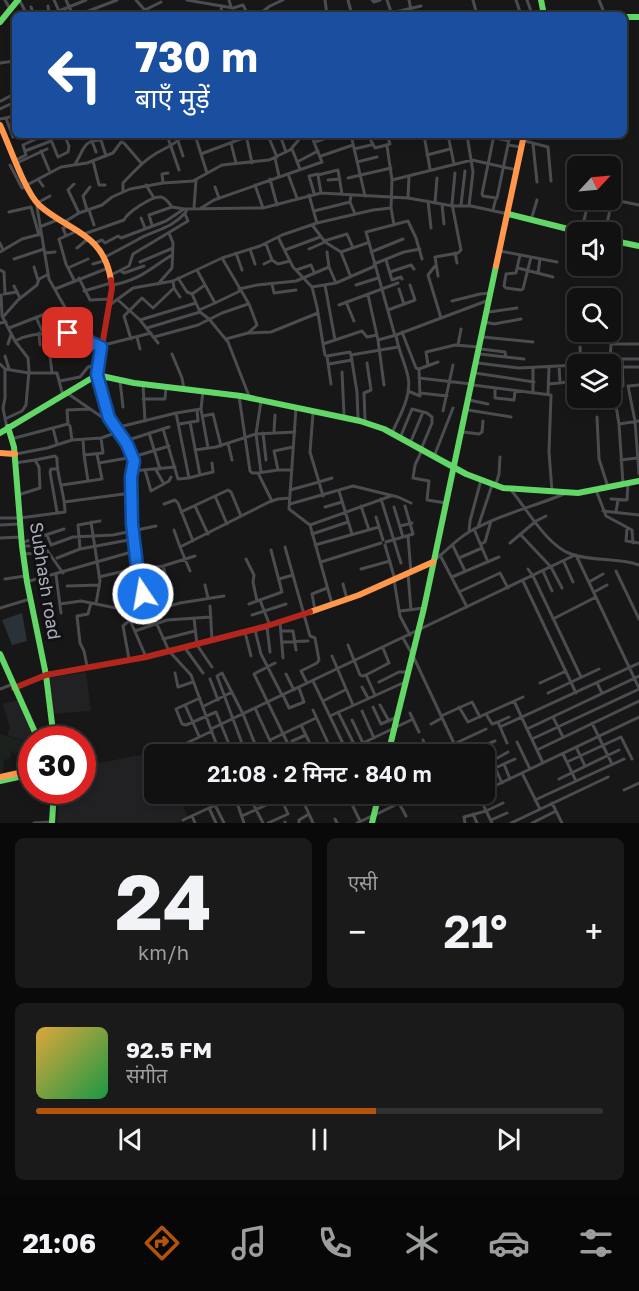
<!DOCTYPE html>
<html lang="hi">
<meta charset="utf-8">
<style>
body{margin:0;font-family:"Golos Text","Noto Sans Devanagari",sans-serif;background:#1a1a1a;color:#f1f3f6;height:100vh;display:flex;flex-direction:column;font-size:22px;white-space:nowrap}
*{box-sizing:border-box;margin:0}
p{font-size:20px;color:#9c9d9f}
.icon{flex:none;width:33px;height:33px;fill:none;stroke:currentColor;stroke-width:2;stroke-linecap:round;stroke-linejoin:round}
.map{position:relative;height:823px;overflow:hidden}
.panel{display:flex;flex-direction:column;gap:15px;padding:15px;background:#090909;flex:1}
.panel>*{flex:none}
.top-card{position:absolute;left:12px;top:12px;width:615px;height:126px;border-radius:9px;box-shadow:0 3px 9px #0003,0 0 0 2px #303131;background:#1a4fa0;color:#fff;overflow:hidden}
.needle{width:39px;rotate:64deg}
.buttons{position:absolute;left:567px;top:156px;display:grid;gap:12px}
.buttons a{display:grid;place-items:center;width:54px;height:54px;border-radius:9px;background:#111;box-shadow:0 3px 9px #0003,0 0 0 2px #303131;font-size:30px}
.speed{position:absolute;left:18px;top:726px;display:flex;gap:12px;font-size:30px;font-weight:700;text-align:center}
.speed>*{display:grid;place-content:center;width:78px;height:78px;border-radius:50%;background:#111;box-shadow:0 3px 9px #0003,0 0 0 2px #303131;line-height:1}
.speed .limit{border:9px solid #d22;background:#fff;color:#111}
.pin{position:absolute;display:grid;place-items:center;width:51px;height:51px;color:#fff;margin:-26px;border-radius:12px;box-shadow:0 3px 9px #0006}
.me{position:absolute;width:66px;margin:-33px;rotate:348deg;stroke-linejoin:round;filter:drop-shadow(0 0 4px #0008)}
.turn{display:flex;align-items:center;gap:21px;height:126px;padding:0 24px;font-size:27px}
.turn .icon{width:78px;height:78px;stroke-width:2.5}
.turn b{display:block;font-size:42px;line-height:51px}
.big{font-size:45px;font-weight:600;line-height:1.1}
.panel .card{flex:1;display:flex;flex-direction:column;justify-content:center;gap:9px;min-width:0;padding:0 21px;border-radius:9px;background:#1a1a1a}
.panel .dial{align-items:center;gap:0}
.dial b{font-size:78px;line-height:1}
.song{display:flex;align-items:center;gap:18px}
.cover{width:72px;height:72px;border-radius:9px;background:linear-gradient(135deg,hsl(40 70% 55%),hsl(140 70% 35%))}
.played{height:6px;border-radius:3px;background:linear-gradient(90deg,#b45309 60%,#303131 60%)}
.keys{display:flex;justify-content:space-around;direction:ltr}
.heat{display:flex;justify-content:space-between;align-items:center;font-size:33px;direction:ltr}
.panel .tiles{flex:1;display:grid;gap:15px;grid-template-columns:1fr 1fr}
.card:last-child{grid-column:span 2}
.trip{position:absolute;left:144px;top:744px;width:351px;height:60px;border-radius:9px;background:#111;box-shadow:0 3px 9px #0003,0 0 0 2px #303131;font-weight:600;line-height:60px;text-align:center}
.tabs{display:flex;height:96px;justify-content:space-around;align-items:center;background:#070707;color:#9c9d9f}
.tabs .icon{width:42px;height:42px}
.tabs .selected{color:#b45309}
.tabs b{font-size:27px;color:#f1f3f6}
.map>svg:first-child{display:block}
</style>
<div class="map">
<svg width="639" height="823" viewBox="0 0 639 823">
<rect width="100%" height="100%" fill="#171717"/>
<path fill="#212124" d="M86,672L91,711L53,714L48,678Z
M18,700L34,739L32,740L31,756L27,742L7,735L10,728L3,704Z
M164,745L167,754H154V794H180L187,817L181,818V822L174,823H57L60,791L82,790L83,766L141,755Z"/>
<path fill="#1b211c" d="M0,734L27,742L30,750L22,753L21,751L14,754L13,751L10,752L11,756L8,759L4,760L3,774L0,775Z"/>
<path fill="#2a3239" d="M22,613L27,641L12,645L2,620Z"/>
<g fill="none" stroke-linecap="round" stroke-linejoin="round">
<path stroke="#4b4c50" stroke-width="3" d="M5,0L10,9
M54,0L59,11
M66,0L73,15
M136,0L149,15
M187,0L233,8L243,5L248,15
M229,0L231,7
M325,0L327,15
M348,0L352,15
M372,0L374,2L380,0
M387,0L392,15
M409,0L412,15
M473,0L477,15
M516,0L521,15
M527,0L532,14
M599,0L605,15
M20,1L27,15
M48,6L49,15
M31,7L34,15
M145,10L161,2
M391,13L421,6
M49,15L86,0
M78,15L117,0
M104,15L106,14
M220,15L222,6
M258,15L270,6L283,0
M0,63L15,61
M1,101L12,95
M15,102L12,95L15,93
M0,109L15,102
M6,118L13,137
M0,119L15,116
M28,135L29,137L39,135L40,137L45,135
M49,135L58,157L68,152L69,146L66,139L73,135
M167,135L179,170
M176,135L183,156
M195,135L207,173
M246,135L252,163
M280,135L286,152
M351,135L365,196
M368,135L375,148L390,144L387,135
M424,135L430,169
M437,135H448
M448,135L454,164
M467,135L473,172L469,206
M483,135L509,141
M269,138L277,157
M92,141L96,152
M525,141L548,147L551,181
M315,142L335,135
M231,143L236,163
M533,144L537,182
M508,145L521,147
M387,146L392,180L391,208L394,225
M292,149L300,169
M354,149L371,145
M25,151L51,141
M41,151L49,170
M201,154L246,137L258,135
M427,155L450,149
M321,156L353,145
M275,158L279,176
M16,160L26,155L23,145L40,137
M93,161L99,185H105
M297,162L318,151
M357,162L377,157
M17,163L47,149
M75,164C84,151 82,140 101,140L106,156
M10,165L22,188L28,187
M288,174L297,198
M348,178L391,168
M38,179L43,186
M270,179L277,205
M328,180L340,179
M392,180L472,160L517,170
M163,183L162,174L168,173
M74,184L68,190L79,213
M27,185L61,167L87,163L113,153L121,142L124,143L142,164
M146,185L154,198
M255,185L263,208
M215,187L219,198
M123,191V183C132,174 141,163 152,156C165,147 171,148 184,135
M314,193L309,176L318,174
M321,193L318,175L338,170L342,194
M309,195L317,223
M351,195L350,202L355,214
M50,196L39,202L37,207L49,279L80,334L90,342L101,347
M408,198L409,176
M497,198L510,135
M610,199L639,205
M428,201L431,228
M435,203L437,178
M442,204L444,224
M461,205L465,171
M587,206L610,211
M194,208L196,180
M201,208L214,200L322,162L311,135
M87,210L83,196L90,187
M89,210L94,225
M493,210L496,198L483,196L482,194L494,135
M314,211L350,202
M9,212L31,207L39,235
M141,218L145,228
M531,220L537,200
M66,221L79,213L102,205L112,197L130,189L163,183L193,181L222,165L269,160L290,150L303,135
M152,225L149,215L172,207
M42,226L60,219
M313,226L325,242L341,252L350,275
M581,232L589,200
M605,232L617,179L616,175L610,174
M84,234L124,220C127,213 151,196 161,197C166,198 169,203 172,207L184,209L263,208L321,193L408,198L453,206H471L508,214
M66,236L63,228L69,226
M278,237L293,267L312,287L317,307L323,344
M324,241L347,234L353,248
M0,243L3,250
M95,243L102,240L105,243L118,236L121,238L166,221L184,209
M266,244L272,260
M77,248L89,238
M250,249L255,264
M309,249L325,242
M285,250L320,237
M500,251L557,262
M0,252L22,239L41,234
M327,252L329,267L336,283
M341,252L367,243
M371,252L403,239
M45,253L55,252
M236,253L242,270
M455,253L457,263
M520,255L516,273L506,274L504,286L506,288L521,290L523,289L531,257
M103,258C115,252 126,246 137,240C156,229 170,230 186,212V209
M222,258L249,304L257,325L248,333L226,339
M14,259L44,249
M386,260L392,280L401,277L402,279
M140,262L173,248
M93,264L103,261
M264,264L272,260L278,264L290,261
M374,264L404,252L420,249
M435,266L428,275L441,318
M34,267L38,280
M68,268L88,259
M518,268L553,277
M0,270L4,272L5,294
M197,270L215,303L199,310
M296,270L311,265L314,272
M121,271L124,273L144,266
M390,272L411,265L414,269
M538,273L540,259
M111,275L129,266L133,254L188,221L185,214
M438,276L435,257L458,253L461,250L452,204L455,173
M79,278L90,300L110,299
M178,278L187,292L192,294L200,312L209,319L228,342L249,396
M74,280L66,264L59,239L77,231
M173,281L174,288L180,297
M158,284L172,268L173,243L169,233
M272,284L274,293L296,290
M113,285C140,280 149,269 172,255
M325,285L335,340
M356,285L378,278
M14,286L20,298
M312,287L336,283L375,266
M55,289L108,268
M239,289L257,285L296,281L329,267
M399,289L404,304
M84,291L111,283
M4,294L17,292
M192,294L205,285
M1,295L2,316L15,341L28,358L29,371L26,405L22,411L5,419
M368,295L378,340L384,385
M118,300L140,320L158,343
M452,301L480,294L490,293
M346,302L354,321
M215,303L240,291
M111,304L133,288L173,281L222,258L260,246L282,235L317,223L373,210L391,208
M339,305L398,283
M615,306L616,343
M388,310L415,300L410,285
M489,312L517,308
M87,315L94,345
M3,317L18,300L37,285L39,279L47,275
M36,317L43,333
M140,320L196,303
M485,322L494,324L521,319
M0,323L6,322
M9,328L45,314
M147,328L200,312
M402,332L416,368L419,369L420,396L408,391
M39,333L40,345
M249,333L271,332L318,313
M396,335L489,300
M395,336L366,232L408,221L416,238L422,259
M137,337L140,349
M154,337L198,325L222,313L248,304
M483,337L533,342
M131,339L124,316L142,298L153,308L174,288
M378,340L396,335C398,350 405,362 408,377C412,395 400,415 393,431
M15,341C38,329 54,337 77,331
M8,344L11,335
M104,345L151,333
M458,345L461,329
M580,347L581,364
M481,349L505,352L506,357
M172,354L182,378L184,389
M480,354L524,359
M351,355L357,392L358,418
M5,356L9,369
M50,356L52,373
M327,356L350,352L351,355L398,347
M610,359L611,344H639
M622,359L623,386
M478,363L519,368L578,365
M0,364L5,369V398L3,408L7,428
M329,364L352,360
M581,364L608,362L610,359H639
M428,365L426,352L455,345L479,347
M559,366L560,382
M623,367H639
M5,369L29,373H57L63,396
M419,369L438,362
M610,370L619,424L623,484
M342,372L344,415
M475,373L534,382
M97,375L109,418L127,444L134,461L131,477L132,524L142,591L169,651L191,675L220,754
M419,378L471,384
M60,381L80,377L88,367L99,364
M120,381L123,407
M573,381L577,404L615,400
M143,384L145,421
M331,384L327,356L325,355L323,344L362,331L367,337L377,335
M549,384L578,381
M473,385L551,395L549,452L552,491
M628,386L635,421L639,474
M629,386L639,385
M495,390V398L514,400L515,391
M203,391L201,409L208,448
M67,393L112,424
M420,393L447,396
M533,393V368
M548,394L549,367
M239,396L250,471L252,473H258
M143,399H165L166,387
M469,400L488,404
M261,401L256,434L261,472
M296,408L289,509L310,525
M468,410L511,417
M443,411L453,365
M176,413L189,478L200,475L190,422
M203,416L213,414L221,446
M597,417L599,459L608,487
M365,420L364,393L371,390L367,363
M179,424L198,421L197,410
M619,424L639,421
M53,428L57,444
M115,428L176,413L201,409
M163,429L178,479L189,478
M274,432L275,415
M463,432L479,434L482,432L483,421
M149,433L160,469
M263,433L266,460
M400,438L412,409L427,413L432,417V423L422,447
M11,439L68,424
M83,439L84,455
M72,440L70,426L68,424L67,410L90,409
M125,441L169,427
M411,441L423,412
M228,443L232,460
M195,450L216,447L256,434L295,432
M422,450L415,465L413,478L429,481L427,500L446,503
M16,454L47,448L72,440L101,438L118,432
M435,454L453,408
M621,460L637,458
M15,463L35,460L39,467L40,488L18,495
M99,463L133,457L169,446
M56,469H51L50,472L57,512
M145,470L151,491L169,481L171,477
M156,470L164,484
M292,470H278L274,451L293,447
M132,471L175,467
M200,475L213,472L212,463
M88,481L84,455L103,453L101,438
M496,484L499,474L500,457
M62,485L102,479L97,454
M290,490L319,482L310,452L313,413
M511,490C527,509 547,546 571,554C593,562 617,557 639,565
M596,490L606,516L632,530L633,543
M339,491L352,534
M215,496L227,524
M323,496L319,482L332,478
M381,499L401,563
M611,499L627,500L628,484
M272,501L258,473L278,470
M64,502L131,493
M164,504L175,500L178,503L193,541
M290,504L353,486L398,497L411,503
M195,506L208,534
M361,506L369,530
M325,507L342,502
M394,507L403,537
M603,511L639,515
M181,512L228,490L231,492L241,516
M616,512L618,500
M376,517L383,540
M0,518H20L65,512C65,493 56,475 57,458L55,456L35,460
M91,522L100,581L96,604
M0,525L19,524
M400,526L412,523
M478,527L492,485
M474,529L488,562
M627,529L626,541L639,543
M174,530L180,547
M469,532L470,521L481,480
M312,534L348,522
M520,534L551,567L562,588
M47,535L51,545L73,537L113,535L156,526
M408,536L411,573
M0,538L22,537
M386,542L413,534L405,506
M21,543L64,529
M510,543L536,521L546,516
M481,544L485,542L491,521
M315,545L379,527
M385,545L395,580
M22,546H44L63,573
M453,546L465,571
M285,547L310,636L315,638L319,660L317,663L301,671L307,683
M80,548L78,525L100,521
M23,554L39,553
M440,555L467,607
M576,555L639,688
M57,558L80,549L134,539
M459,558L482,548
M246,559L254,575L253,582L257,601
M436,559C447,550 457,539 469,532C498,515 533,507 564,494
M321,562L381,543
M564,562L573,582
M163,566L167,580
M361,569L390,561
M528,569L533,576L581,677
M137,570L163,566L195,556
M190,571L180,547L269,502L278,499L290,498
M543,571L552,591
M616,571L639,619
M408,574L411,610
M56,575L61,613
M99,577L137,568
M452,577L499,557
M5,579L25,576
M279,579L293,575
M394,580L400,616L410,635
M523,581L576,693
M26,582L135,551
M589,582L603,574
M343,584L347,599
M205,585L208,598
M67,586L99,585
M459,592L500,573L508,588
M594,592L607,585
M122,596L142,591
M260,600L270,626
M60,604L81,601L116,608L169,590
M249,604L282,592L271,550
M332,604L310,525L391,496
M210,606L212,640
M0,608L30,599
M315,610L312,594L327,588
M151,611L180,603L224,596
M400,611L424,608
M252,615L286,604
M194,618L197,645L212,667
M553,619L596,597
M280,622L283,658
M267,627L270,652
M255,630L261,654L282,695
M135,631L167,620L211,617
M281,631H293L296,650
M245,632L251,656
M403,638L412,654
M163,639L195,631
M282,642L308,641
M348,645L360,675L362,676L366,675L375,695
M185,648L203,673
M332,656L353,705
M146,657L130,620L134,616L149,608
M414,658L459,754
M129,659L123,626L130,620
M275,663L254,674L289,746
M87,666L84,651L80,643L77,616L88,614L91,603
M175,673L178,687L193,682
M286,674L294,690
M366,675L389,663L383,648
M210,679L218,700
M313,681L348,754
M379,682L399,672H407
M540,683L566,671
M597,683L602,693
M362,687L368,698
M0,689L13,684
M548,693L599,669
M283,695L289,708L304,702L299,688
M200,698L176,709L182,724L186,725L216,712L233,754
M323,701L345,690
M514,701L543,763
M185,705L199,736
M380,705L389,721
M204,706L232,692
M373,707L381,724L395,718
M459,707L468,722L523,697
M255,708L276,754
M313,710L333,754
M362,711L374,738
M338,712L359,754
M410,713L419,732
M486,714L492,724L498,722L507,743
M330,716L405,682
M441,716L472,702L480,717
M553,717L563,737
M352,720L363,743L413,719
M498,722L509,717
M592,723L612,764
M431,724L442,718
M301,725L315,754
M500,727L639,663
M211,729L575,555
M527,729L639,676
M532,739L639,689
M270,740L316,718
M423,740L429,754
M292,741L306,735
M517,742L530,769
M454,744L486,729
M576,747L585,766
M537,750L639,701
M168,752L212,731
M366,753L392,743
M200,754L217,746
M246,754L217,676L222,673L243,714L259,754
M298,754V750L310,745
M320,754L331,749
M412,754L426,748
M462,754L495,741
M563,754L576,781
M567,762L621,737L632,759
M504,764L510,779
M495,768L515,759
M484,773L489,771
M522,773L540,809
M559,779L619,750
M502,783L492,761L508,752
M624,790L639,783
M484,791L639,717
M206,794L212,807
M234,794L244,823
M248,794L263,823
M270,794L274,801
M347,794L360,821
M441,794V795
M478,794L492,823
M460,798L473,794
M185,799L198,794
M535,800L624,759
M552,803L562,823
M215,805L224,823
M209,808L216,823
M309,814L304,803L309,800
M377,814L399,803L406,816
M473,814L477,823
M192,816L195,823
M242,816L290,794
M335,819L337,823
M183,820L235,796
M491,820L507,813
M285,822V823
M34,823L50,822
M268,823L288,814L281,798
M299,823V820L309,814L313,823
M357,823L374,815
M465,823L464,817L486,811L503,803
M511,823L608,777
M532,823L556,811"/>
<path stroke="#63d668" stroke-width="6" d="M541,0L544,15
M624,17H639
M0,22L18,0
M508,214L580,232
M610,240L639,246
M8,427L14,447L22,546L27,582L46,675L54,740
M0,433L97,375L134,383L241,396L360,421L384,429L466,474L503,488L578,493L639,481
M388,754L424,608L496,266
M0,781L32,774
M52,823L54,790
M372,823L379,794"/>
<path stroke="#ff974d" stroke-width="6" d="M0,125C9,144 25,192 39,205C69,232 103,232 111,280
M496,266L524,135
M0,453L15,454
M310,612L359,595L433,562
M0,777L32,770"/>
<path stroke="#b3261e" stroke-width="6" d="M97,375L112,288L111,280
M14,688L46,675L146,657L267,626L310,612"/>
<path stroke="#63d668" stroke-width="6" d="M0,654L38,739"/>
</g>
<g fill="none" stroke-linecap="round" stroke-linejoin="round">
<defs>
<path id="route" d="M68,333L77,331L90,342L101,347L97,375L109,418L127,444L134,461L131,477L132,524L139,583L143,594"/>
</defs>
<use href="#route" stroke="#114b97" stroke-width="15"/>
<use href="#route" stroke="#1a73e8" stroke-width="10"/>
</g>
<g text-anchor="middle" stroke-width="6" stroke-linejoin="round" paint-order="stroke">
<g font-size="18" fill="#a8adb8" stroke="#111113">
<text transform="translate(45 581) rotate(81)" y="6">Subhash road</text>
</g>
</g>
</svg>
<div class="buttons">
<a><svg class="needle" viewBox="-14 -14 28 28"><path d="M0-13l5 13h-10z" fill="#e53935"/><path d="M0 13l5-13h-10z" fill="#9c9d9f"/></svg></a>
<a><svg class="icon" aria-label="sound" viewBox="0 0 24 24"><path d="M4 9h4l5-4v14l-5-4H4zM17 9q2 3 0 6"/></svg></a>
<a><svg class="icon" aria-label="search" viewBox="0 0 24 24"><circle cx="10" cy="10" r="6"/><path d="M15 15l6 6"/></svg></a>
<a><svg class="icon" aria-label="layers" viewBox="0 0 24 24"><path d="M12 4l9 5-9 5-9-5zM3 14l9 5 9-5"/></svg></a>
</div>
<div class="speed"><div class="limit">30</div></div>
<div class="pin" style="left:68px;top:333px;background:#d93025"><svg class="icon" aria-label="arrive" viewBox="0 0 24 24"><path d="M6 21V4h12l-3 4 3 4H6"/></svg></div>
<svg class="me" style="left:143px;top:594px" viewBox="-20 -20 40 40"><circle r="17" fill="#1a73e8" stroke="#fff" stroke-width="3"/><path d="M0-11L8 9 0 5-8 9z" fill="#fff"/></svg>
<div class="trip">21:08 · 2 मिनट · 840 m</div>
<div class="top-card">
<div class="turn"><svg class="icon" aria-label="left" viewBox="0 0 24 24"><path d="M17 20v-9H6M10 6l-5 5 5 5"/></svg><div><b>730 m</b>बाएँ मुड़ें</div></div>
</div>
</div>
<section class="panel">
<div class="tiles">
<div class="card dial"><b>24</b><p>km/h</p></div>
<div class="card"><p>एसी</p>
<div class="heat"><a>−</a><b class="big">21°</b><a>+</a></div>
</div>
<div class="card">
<div class="song"><i class="cover"></i><div><b>92.5 FM</b><p>संगीत</p></div></div>
<div class="played"></div>
<div class="keys"><svg class="icon" aria-label="previous" viewBox="0 0 24 24"><path d="M18 5L8 12l10 7zM5 5v14"/></svg><svg class="icon" aria-label="pause" viewBox="0 0 24 24"><path d="M8 5v14M16 5v14"/></svg><svg class="icon" aria-label="next" viewBox="0 0 24 24"><path d="M6 5l10 7-10 7zM19 5v14"/></svg></div>
</div>
</div>
</section>
<nav class="tabs">
<b>21:06</b>
<svg class="icon selected" aria-label="directions" viewBox="0 0 24 24"><path d="M12 3l9 9-9 9-9-9zM9 14v-3h6M13 9l2 2-2 2"/></svg>
<svg class="icon" aria-label="music" viewBox="0 0 24 24"><path d="M9 18V5l10-2v13"/><circle cx="6" cy="18" r="3"/><circle cx="16" cy="16" r="3"/></svg>
<svg class="icon" aria-label="phone" viewBox="0 0 24 24"><path d="M5 4h4l2 5-3 2q2 4 5 5l2-3 5 2v4C11 20 4 13 5 4z"/></svg>
<svg class="icon" aria-label="climate" viewBox="0 0 24 24"><path d="M12 3v18M4 7l16 10M4 17L20 7"/></svg>
<svg class="icon" aria-label="car" viewBox="0 0 24 24"><path d="M5 17H2v-5l4-1 3-4h7l3 4 3 1v5h-3M9 17h6M6 11h13"/><circle cx="7" cy="17" r="2"/><circle cx="17" cy="17" r="2"/></svg>
<svg class="icon" aria-label="filters" viewBox="0 0 24 24"><path d="M4 7h16M4 17h16"/><circle cx="9" cy="7" r="2"/><circle cx="15" cy="17" r="2"/></svg>
</nav>
